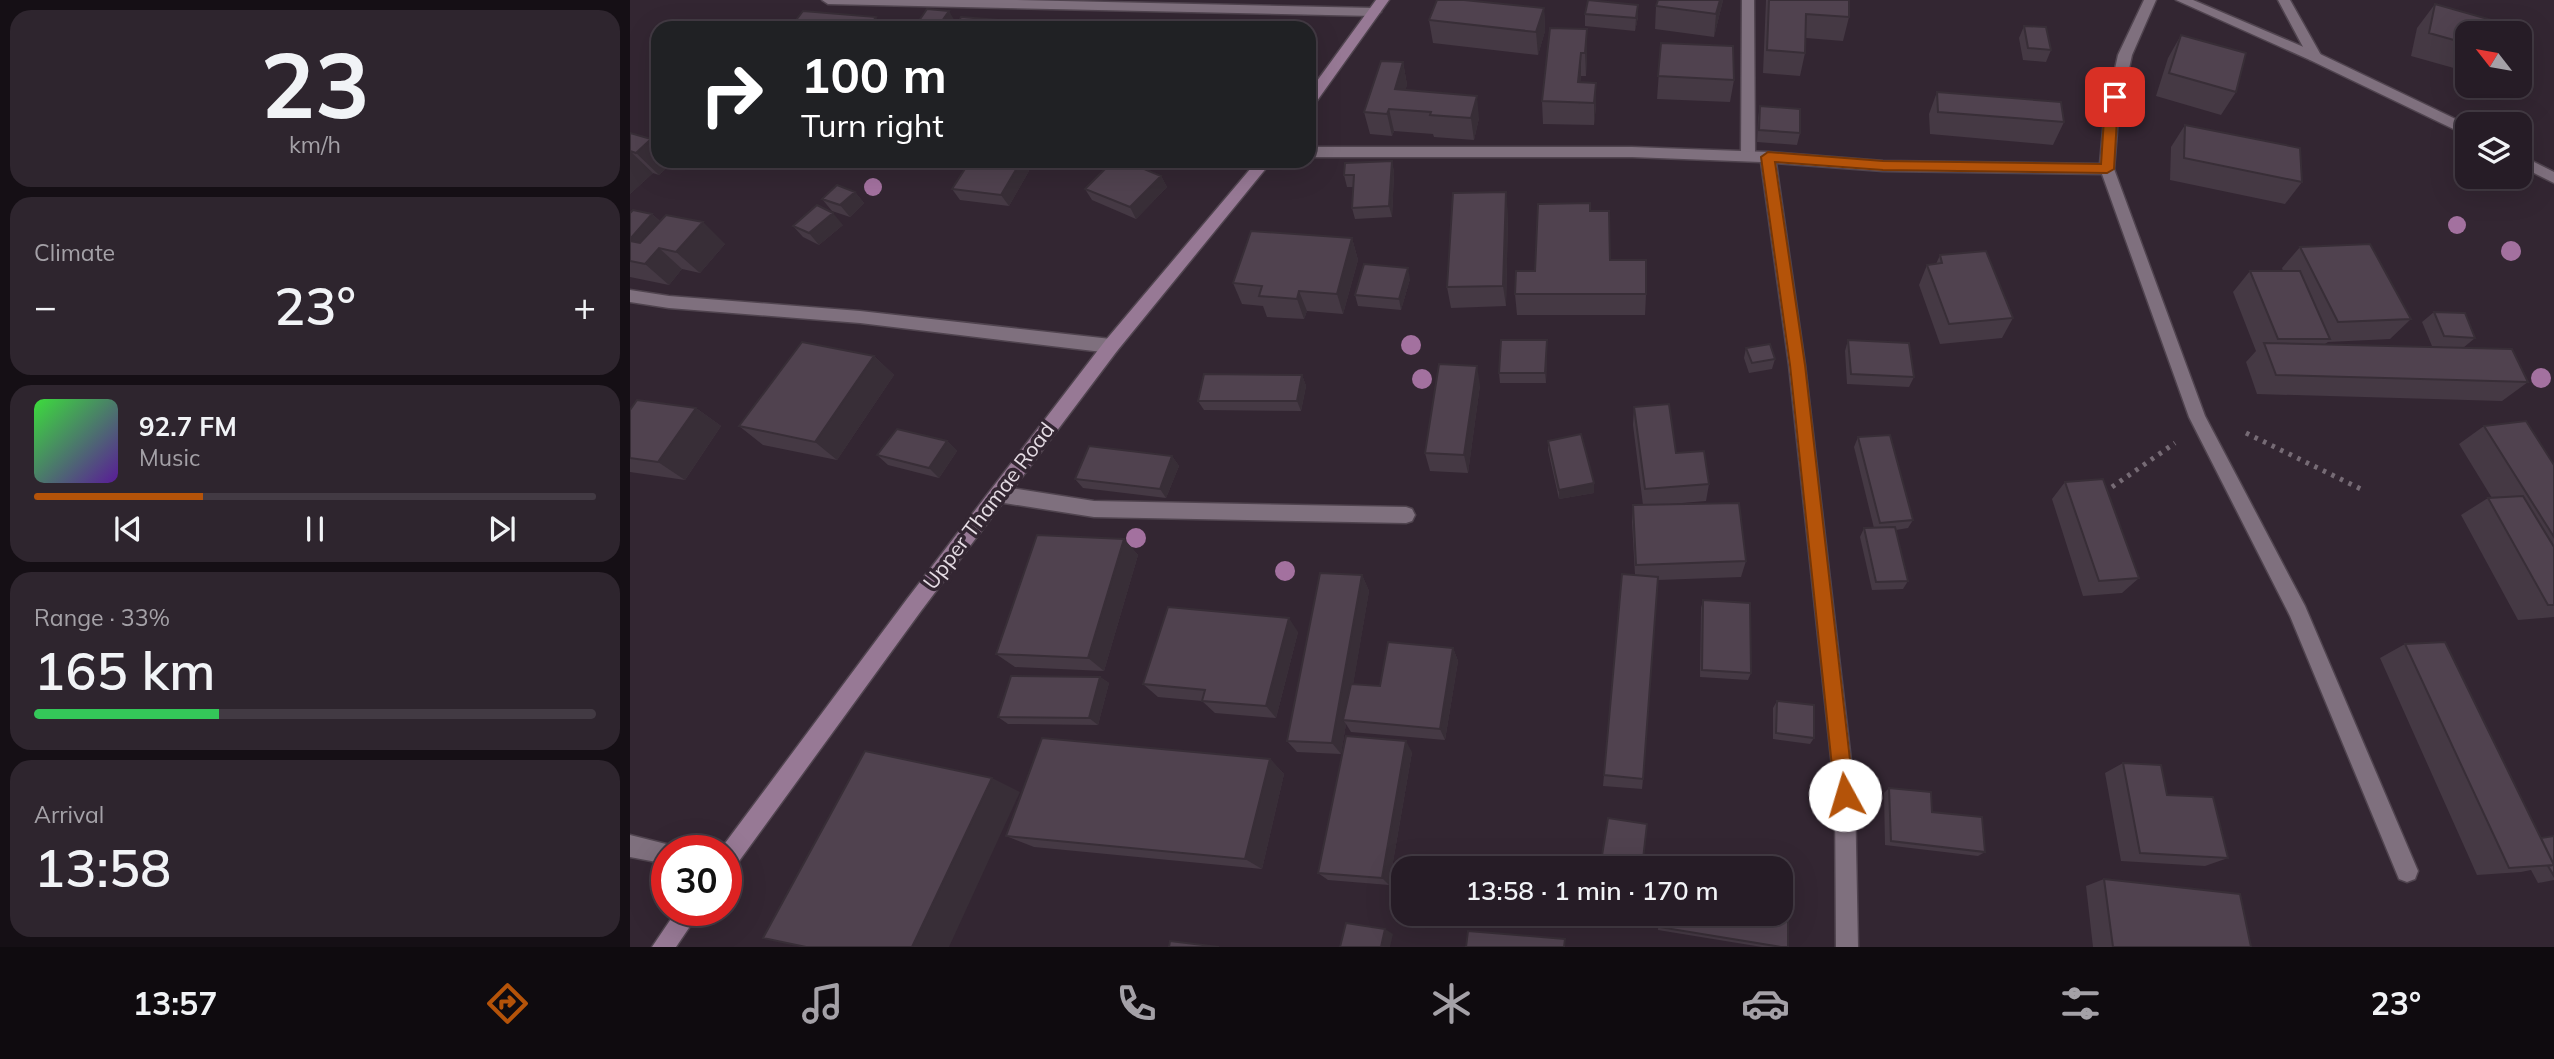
<!DOCTYPE html>
<meta charset="utf-8">
<style>
body{margin:0;font-family:Mulish,sans-serif;background:#2e252e;color:#f1f3f6;height:100vh;display:flex;flex-direction:column;font-size:26px;white-space:nowrap}
*{box-sizing:border-box;margin:0}
p{font-size:23px;color:#a4a1a7}
.icon{flex:none;width:38px;height:38px;fill:none;stroke:currentColor;stroke-width:2;stroke-linecap:round;stroke-linejoin:round}
.map{position:relative;flex:1;overflow:hidden}
.details{display:flex;flex-direction:column;gap:10px;padding:10px;background:#150f15;width:630px}
.details>*{flex:none}
.guide{position:absolute;left:21px;top:21px;width:665px;height:147px;border-radius:21px;box-shadow:0 7px 28px #0002,0 0 0 2px #423a43;background:#202124;color:#fff;overflow:hidden}
.needle{width:46px;rotate:301deg}
.fabs{position:absolute;left:1825px;top:21px;display:grid;gap:14px}
.fabs a{display:grid;place-items:center;width:77px;height:77px;border-radius:14px;background:#261c26;box-shadow:0 7px 28px #0002,0 0 0 2px #423a43;font-size:35px}
.speed{position:absolute;left:21px;top:835px;display:flex;gap:14px;font-size:35px;font-weight:700;text-align:center}
.speed>*{display:grid;place-content:center;width:91px;height:91px;border-radius:50%;background:#261c26;box-shadow:0 7px 28px #0002,0 0 0 2px #423a43;line-height:1}
.speed .limit{border:10px solid #d22;background:#fff;color:#111}
.pin{position:absolute;display:grid;place-items:center;width:60px;height:60px;color:#fff;margin:-30px;border-radius:14px;box-shadow:0 4px 10px #0006}
.me{position:absolute;width:77px;margin:-38px;rotate:354deg;stroke-linejoin:round;filter:drop-shadow(0 0 5px #0008)}
.turn{display:flex;align-items:center;gap:24px;height:147px;padding:0 35px;font-size:32px}
.turn .icon{width:91px;height:91px;stroke-width:2.5}
.turn b{display:block;font-size:49px;line-height:60px}
.big{font-size:52px;font-weight:600;line-height:1.1}
.details .card{flex:1;display:flex;flex-direction:column;justify-content:center;gap:10px;min-width:0;padding:0 24px;border-radius:21px;background:#2e252e}
.details .dial{align-items:center;gap:0}
.dial b{font-size:91px;line-height:1}
.song{display:flex;align-items:center;gap:21px}
.cover{width:84px;height:84px;border-radius:10px;background:linear-gradient(135deg,hsl(120 70% 55%),hsl(270 70% 35%))}
.played{height:7px;border-radius:4px;background:linear-gradient(90deg,#b45309 30%,#423a43 30%)}
.keys{display:flex;justify-content:space-around;direction:ltr}
.heat{display:flex;justify-content:space-between;align-items:center;font-size:38px;direction:ltr}
.charge{height:10px;border-radius:5px;background:linear-gradient(90deg,#34c759 33%,#423a43 0)}
.trip{position:absolute;left:761px;top:856px;width:402px;height:70px;border-radius:21px;background:#261c26;box-shadow:0 7px 28px #0002,0 0 0 2px #423a43;font-weight:600;line-height:70px;text-align:center}
.dock{display:flex;height:112px;justify-content:space-around;align-items:center;background:#0f0b0f;color:#a4a1a7}
.dock .icon{width:49px;height:49px}
.dock .current{color:#b45309}
.dock b{font-size:32px;color:#f1f3f6}
main{display:flex;flex:1;min-height:0}
.map>svg:first-child{display:block}
</style>
<main>
<section class="details">
<div class="card dial"><b>23</b><p>km/h</p></div>
<div class="card"><p>Climate</p>
<div class="heat"><a>−</a><b class="big">23°</b><a>+</a></div>
</div>
<div class="card">
<div class="song"><i class="cover"></i><div><b>92.7 FM</b><p>Music</p></div></div>
<div class="played"></div>
<div class="keys"><svg class="icon" aria-label="previous" viewBox="0 0 24 24"><path d="M18 5L8 12l10 7zM5 5v14"/></svg><svg class="icon" aria-label="pause" viewBox="0 0 24 24"><path d="M8 5v14M16 5v14"/></svg><svg class="icon" aria-label="next" viewBox="0 0 24 24"><path d="M6 5l10 7-10 7zM19 5v14"/></svg></div>
</div>
<div class="card"><p>Range · 33%</p><b class="big">165 km</b><div class="charge"></div></div>
<div class="card"><p>Arrival</p><b class="big">13:58</b></div>
</section>
<div class="map">
<svg width="1924" height="947" viewBox="0 0 1924 947">
<rect width="100%" height="100%" fill="#332632"/>
<g fill="none" stroke-linecap="round" stroke-linejoin="round">
<defs>
<path id="lane" d="M1112,0H1124L1125,156L1118,161L1111,156Z
M1648,0H1660L1692,57L1690,60H1680Z
M0,290L39,296L230,311L481,339L487,341L489,346L487,351L481,353L230,323L39,308L0,302Z
M368,486L464,501L776,507L782,509L785,515L782,521L776,523L464,517L368,502L362,499L359,494L362,489Z"/>
<path id="street" d="M192,0H387L744,8L751,12L744,16L198,4Z
M1514,0H1526L1502,55L1488,119L1484,169L1575,416L1675,606L1788,871L1785,879L1777,882L1769,879L1660,616L1559,417L1472,174L1253,171L1146,163L1175,365L1225,795L1228,947H1206L1205,795L1159,365L1131,162L1002,157H679V147H1002L1138,152L1253,161L1470,164L1474,119L1488,55Z
M1546,0H1563L1690,54L1838,125V136L1680,60Z
M1890,155L1924,172V183L1890,166Z
M0,835L44,846L47,850H37V864L0,857Z"/>
<path id="secondary" d="M746,0H759L684,105L679,107V92Z
M627,161H642L487,351L291,611L104,868L96,871V850H90L277,599L475,341Z
M47,910H71L46,947H22Z"/>
</defs>
<use href="#lane" stroke="#50444f" stroke-width="3"/>
<use href="#street" stroke="#50444f" stroke-width="3"/>
<use href="#secondary" stroke="#50444f" stroke-width="3"/>
<path stroke="#766b75" stroke-width="5" stroke-dasharray="3.5 6" stroke-linecap="butt" d="M1616,433L1735,491
M1482,487L1545,443"/>
<use href="#lane" fill="#7f707e" fill-rule="evenodd"/>
<use href="#street" fill="#7f707e" fill-rule="evenodd"/>
<use href="#secondary" fill="#977995" fill-rule="evenodd"/>
</g>
<g fill="#a3719f">
<circle cx="243" cy="187" r="9"/>
<circle cx="1827" cy="225" r="9"/>
<circle cx="1881" cy="251" r="10"/>
<circle cx="781" cy="345" r="10"/>
<circle cx="1911" cy="378" r="10"/>
<circle cx="792" cy="379" r="10"/>
<circle cx="506" cy="538" r="10"/>
<circle cx="655" cy="571" r="10"/>
</g>
<path fill="#453944" d="M1028,0H1093L1084,37L1025,29L1026,6Z
M1136,0H1219V17L1213,41L1176,38L1175,53L1170,76L1133,73Z
M1805,4L1838,33V72L1781,56L1787,28Z
M914,8L915,31L908,55L803,43L799,20Z
M955,14L1008,17L1005,31L955,26Z
M1394,26L1421,50L1416,62L1393,60L1389,38Z
M957,29V52L956,76H951L950,82L966,105L964,125L913,124L912,101Z
M1551,35L1606,92L1591,115L1526,96L1538,58Z
M1031,43L1104,80L1100,102L1027,99Z
M773,62L777,85L775,90L849,118L844,140L804,137L803,134L764,131L762,136L740,134L734,112Z
M1307,92L1434,122L1423,145L1300,134L1299,114Z
M1130,106L1170,133L1167,145L1127,142L1128,118Z
M1555,125L1672,182L1655,204L1540,180L1541,147Z
M0,133L28,161H44L29,175L23,173L0,194Z
M340,161H392L399,171L379,206L330,200L322,189Z
M500,161H557L555,168L508,166L531,176L537,187L506,219L462,200L455,189L502,164Z
M762,161L764,173L762,217L725,219L722,208L723,187H717L714,175Z
M225,192L234,203L220,217L202,211L192,199Z
M960,211L980,260L1016,294L1015,315H887L885,294Z
M0,213L22,214L30,221L95,244L70,273L52,269L39,285L0,277Z
M878,214L876,306L821,308L817,287Z
M213,225L189,245L173,237L163,226Z
M722,238L728,260L713,314L677,311L674,319L637,317L633,306L612,304L603,283Z
M1670,247L1781,319L1760,339L1698,342L1695,344L1824,348L1802,346L1792,322L1804,312L1845,338L1833,348L1898,382L1872,401L1627,394L1616,362L1626,351L1603,292L1620,271H1653L1652,268Z
M1310,255L1383,318L1372,338L1310,344L1289,285L1297,265L1306,264Z
M780,279L771,310L728,306L725,295Z
M1218,340L1284,377L1279,387L1217,384L1215,351Z
M1116,348L1145,359L1142,369L1119,373L1114,358Z
M917,351L916,383H870L869,373Z
M244,356L264,375L207,460L133,445L109,426Z
M672,375L676,386L671,411L574,410L568,401Z
M850,385L838,473L800,471L795,453Z
M1004,407L1046,453L1079,484L1076,501L1040,504L1116,561L1111,577L1028,580L1013,779L1012,789L973,786L974,775L1005,575L1002,522L1003,505H1013L1003,425Z
M66,408L91,426L55,480L0,472V410Z
M1854,426L1924,465V617L1888,620L1831,515L1858,498H1862L1829,444Z
M1228,437L1283,520L1278,528L1266,530L1278,581L1273,589L1242,590L1230,537L1234,528H1244L1224,447Z
M317,441L327,451L309,478L258,465L247,455Z
M918,441L964,483V493L929,499L918,450Z
M542,456L549,466L536,498L453,488L445,479Z
M1435,482L1509,578L1492,593L1453,596L1422,499Z
M494,539L508,555L474,671L385,667L366,654Z
M732,575L739,591L723,684L750,686L823,648L828,661L815,740L721,732L716,724L711,754L667,752L657,741Z
M1073,600L1121,673L1118,680L1070,677L1071,608Z
M668,632L646,718L585,713L572,701L528,697L513,684Z
M1775,644L1911,838L1924,836V880L1908,883L1901,870L1891,872L1847,875L1750,658Z
M470,677L479,683L468,725L378,724L368,717Z
M1147,701L1184,738L1180,744L1143,739V708Z
M782,752L759,885L698,880L688,873Z
M640,759L654,774L632,869L404,847L376,836Z
M1493,763L1537,795L1598,858L1575,866L1491,861L1475,773Z
M1259,788L1302,812L1355,852L1348,856L1255,845L1254,793Z
M1474,879L1621,947H1463L1456,886Z
M964,914H1006L1004,921Z
M1029,914H1152L1158,947H1132L1028,930Z"/>
<path fill="#382e37" d="M1090,0H1093L1084,37L1086,14Z
M1008,5V17L1005,31L1006,18Z
M914,8L915,31L908,55L906,32Z
M319,11L326,23L323,28H307Z
M246,17L253,28H238Z
M957,29V52L956,76L955,53Z
M951,53V76L949,105L948,82Z
M773,62L777,85L770,109L765,89Z
M966,83V105L964,125V103Z
M847,96L849,118L844,140L841,118Z
M759,109L764,131L762,136L757,114Z
M21,139L28,145V161H44L29,175L6,153Z
M0,151L23,173L0,194Z
M391,161H392L399,171L379,206L371,195Z
M552,161H557L555,168Z
M762,161L764,173L762,217L759,206Z
M531,176L537,187L506,219L500,207Z
M225,192L234,203L220,217L210,205Z
M876,192L878,214L876,306L873,286Z
M203,213L213,225L189,245L179,233Z
M22,214L46,236L29,248L52,269L39,285L15,264L0,242V239Z
M73,222L95,244L70,273L46,252Z
M722,238L728,260L713,314L707,294Z
M778,268L780,279L771,310L769,299Z
M669,291L677,311L674,319L667,299Z
M917,340V351L916,383L915,373Z
M244,356L264,375L207,460L185,442Z
M847,366L850,385L838,473L834,455Z
M672,375L676,386L671,411L667,401Z
M66,408L91,426L55,480L28,462Z
M317,441L327,451L309,478L299,468Z
M542,456L549,466L536,498L530,489Z
M964,483V493L929,499V490Z
M494,539L508,555L474,671L458,658Z
M732,575L739,591L717,721L713,720L716,724L711,754L702,743Z
M659,618L668,632L646,718L636,706Z
M823,648L828,661L815,740L810,729Z
M470,677L479,683L468,725L459,718Z
M776,741L782,752L759,885L752,878Z
M640,759L654,774L632,869L615,859Z
M362,778L390,792L319,947H282Z
M755,929L763,934L760,947H751Z"/>
<path fill="#50424f" stroke="#382e37" stroke-width="2" d="M807,0H834L914,8L906,32L799,20Z
M958,0L1008,5L1006,18L955,14Z
M1028,0H1090L1086,14L1026,6Z
M1139,0H1219V17L1176,14L1175,53L1137,50Z
M1805,4L1865,21L1863,33H1838V44L1799,33Z
M297,9L319,11L307,28H284Z
M173,11L246,17L238,28H160Z
M331,17L409,23L406,28H325Z
M1394,26L1416,27L1421,50L1398,48Z
M920,28L957,29L955,53H951L948,82L966,83L964,103L912,101Z
M1551,35L1616,53L1606,92L1539,73Z
M1031,43L1103,46L1104,80L1028,76Z
M751,61L773,62L765,89L847,96L841,118L800,115L801,112L759,109L757,114L734,112Z
M1307,92L1431,102L1434,122L1308,112Z
M1130,106L1170,109V133L1129,130Z
M1555,125L1670,148L1672,182L1554,158Z
M0,133L21,139L6,153L0,151Z
M340,161H391L371,195L322,189Z
M483,161H495L531,176L500,207L455,189Z
M762,161L759,206L722,208L724,175H714L715,163Z
M207,185L225,192L210,205L192,199Z
M876,192L873,286L817,287L823,193Z
M960,203V211H979L980,260H1016V294H885L886,271H905L908,204Z
M187,205L203,213L179,233L163,226Z
M3,210L22,214L0,239V213Z
M36,215L73,222L46,252L29,248L15,264L0,261V241L10,243Z
M621,231L722,238L707,294L669,291L667,299L629,296L632,286L603,283Z
M1740,244L1781,319L1708,322L1670,247Z
M1356,251L1383,318L1319,324L1297,265L1312,263L1310,255Z
M734,264L778,268L769,299L725,295Z
M1620,271H1670L1700,339H1648Z
M1804,312L1835,313L1845,338L1814,336Z
M871,340H917L915,373H869Z
M1218,340L1279,343L1284,377L1221,374Z
M172,342L244,356L185,442L109,426Z
M1634,343L1882,349L1898,382L1646,375Z
M1140,344L1145,359L1122,363L1116,348Z
M809,364L847,366L834,455L795,453Z
M574,374L672,375L667,401H568Z
M7,400L66,408L28,462L0,458V410Z
M1039,404L1046,453L1074,451L1079,484L1015,489L1004,407Z
M1896,421L1924,465V537L1854,426Z
M267,429L317,441L299,468L247,455Z
M951,434L964,483L929,490L918,441Z
M1260,435L1283,520L1250,523L1228,437Z
M459,446L542,456L530,489L445,479Z
M1473,479L1509,578L1469,581L1435,482Z
M1893,496L1924,547V605H1918L1858,498Z
M1109,503L1116,561L1006,565L1003,505Z
M1265,527L1278,581L1246,582L1234,528Z
M407,535L494,539L458,658L366,654Z
M690,573L732,575L702,743L657,741Z
M992,574L1028,577L1013,779L974,775Z
M1073,600L1120,603L1121,673L1072,670Z
M538,607L659,618L636,706L572,701L575,690L513,684Z
M758,642L823,648L810,729L713,720L721,684L750,686Z
M1815,642L1924,865L1879,868L1775,644Z
M381,676L470,677L459,718L368,717Z
M1147,701L1184,705V738L1146,733Z
M716,736L776,741L752,878L688,873Z
M412,738L640,759L615,859L376,836Z
M235,751L362,778L282,947H176L133,938Z
M1493,763L1531,765L1537,795L1583,797L1598,858L1510,853Z
M1259,788L1301,792L1302,812L1352,817L1355,852L1261,841Z
M978,818L1017,824L1012,868H970Z
M1924,836V865L1911,838Z
M1924,865V876L1918,866Z
M1474,879L1610,894L1621,947H1483Z
M1152,911L1158,912V947H1151L1029,927L1030,914H1152Z
M977,914H1006L1005,918Z
M716,923L755,929L751,947H710Z
M838,931L935,939L934,947H836Z
M540,941L589,947H539Z"/>
<path fill="#b45309" stroke="#753606" stroke-width="2" d="M1485,93L1492,97L1487,119L1484,169L1477,173L1253,170L1145,162L1175,365L1224,795L1221,801L1215,804L1208,801L1205,795L1160,365L1131,157L1138,152L1253,161L1471,164L1474,119L1479,97Z"/>
<g text-anchor="middle" stroke-width="7" stroke-linejoin="round" paint-order="stroke">
<g font-size="21" fill="#e5dce4" stroke="#332632">
<text transform="translate(359 506) rotate(-53)" y="7">Upper Thamae Road</text>
</g>
</g>
</svg>
<div class="fabs">
<a><svg class="needle" viewBox="-14 -14 28 28"><path d="M0-13l5 13h-10z" fill="#e53935"/><path d="M0 13l5-13h-10z" fill="#a4a1a7"/></svg></a>
<a><svg class="icon" aria-label="layers" viewBox="0 0 24 24"><path d="M12 4l9 5-9 5-9-5zM3 14l9 5 9-5"/></svg></a>
</div>
<div class="speed"><div class="limit">30</div></div>
<div class="pin" style="left:1485px;top:97px;background:#d93025"><svg class="icon" aria-label="arrive" viewBox="0 0 24 24"><path d="M6 21V4h12l-3 4 3 4H6"/></svg></div>
<svg class="me" style="left:1215px;top:795px" viewBox="-20 -20 40 40"><circle r="19" fill="#fff"/><path d="M0-13L10 11 0 6-10 11z" fill="#b45309"/></svg>
<div class="trip">13:58 · 1 min · 170 m</div>
<div class="guide">
<div class="turn"><svg class="icon" aria-label="right" viewBox="0 0 24 24"><path d="M7 20v-9h11M14 6l5 5-5 5"/></svg><div><b>100 m</b>Turn right</div></div>
</div>
</div>
</main>
<nav class="dock">
<b>13:57</b>
<svg class="icon current" aria-label="directions" viewBox="0 0 24 24"><path d="M12 3l9 9-9 9-9-9zM9 14v-3h6M13 9l2 2-2 2"/></svg>
<svg class="icon" aria-label="music" viewBox="0 0 24 24"><path d="M9 18V5l10-2v13"/><circle cx="6" cy="18" r="3"/><circle cx="16" cy="16" r="3"/></svg>
<svg class="icon" aria-label="phone" viewBox="0 0 24 24"><path d="M5 4h4l2 5-3 2q2 4 5 5l2-3 5 2v4C11 20 4 13 5 4z"/></svg>
<svg class="icon" aria-label="climate" viewBox="0 0 24 24"><path d="M12 3v18M4 7l16 10M4 17L20 7"/></svg>
<svg class="icon" aria-label="car" viewBox="0 0 24 24"><path d="M5 17H2v-5l4-1 3-4h7l3 4 3 1v5h-3M9 17h6M6 11h13"/><circle cx="7" cy="17" r="2"/><circle cx="17" cy="17" r="2"/></svg>
<svg class="icon" aria-label="filters" viewBox="0 0 24 24"><path d="M4 7h16M4 17h16"/><circle cx="9" cy="7" r="2"/><circle cx="15" cy="17" r="2"/></svg>
<b>23°</b>
</nav>
